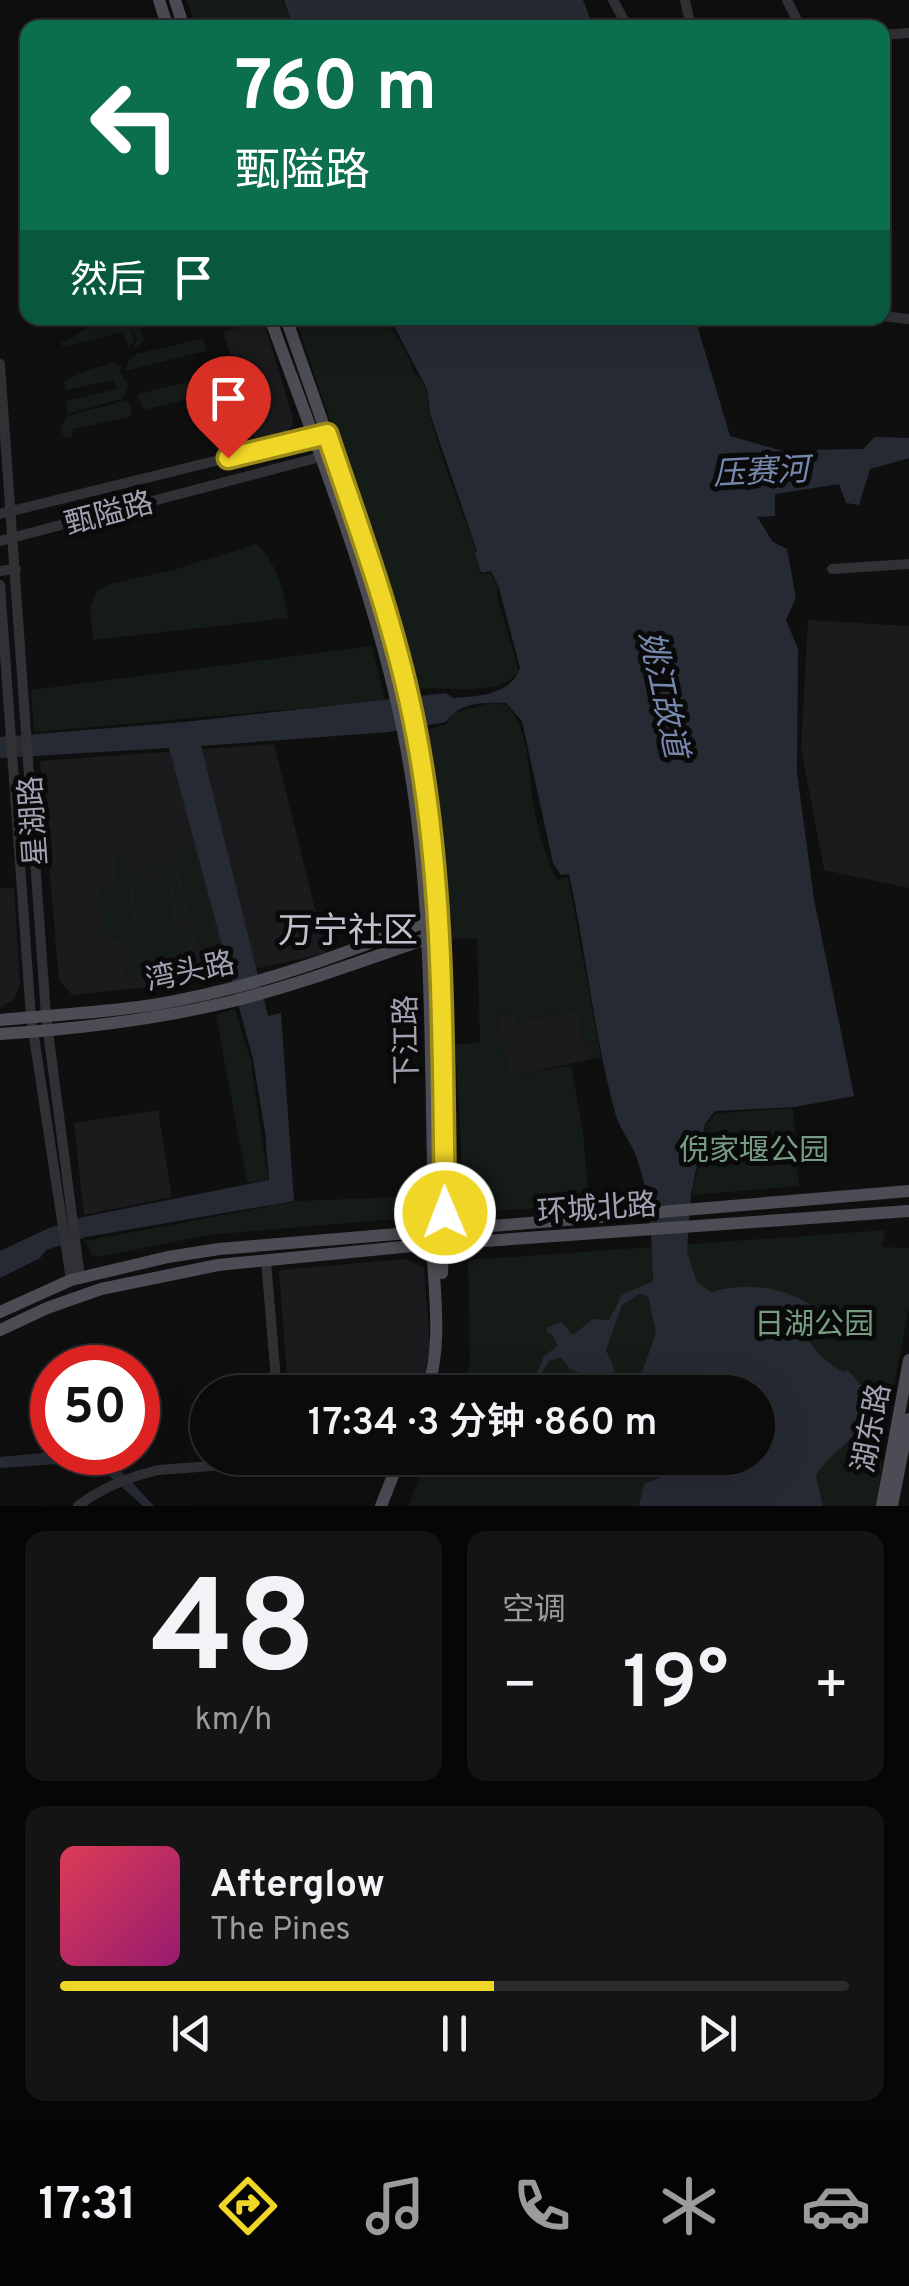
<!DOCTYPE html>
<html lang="zh">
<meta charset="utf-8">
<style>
body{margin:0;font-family:Overpass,"Noto Sans SC",sans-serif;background:#141415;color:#f1f3f6;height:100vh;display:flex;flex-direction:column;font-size:38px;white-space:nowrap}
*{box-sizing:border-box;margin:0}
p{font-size:32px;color:#9a9b9d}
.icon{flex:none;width:55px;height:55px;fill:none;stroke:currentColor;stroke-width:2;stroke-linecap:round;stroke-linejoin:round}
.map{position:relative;height:1506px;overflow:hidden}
.drawer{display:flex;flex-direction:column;gap:25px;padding:25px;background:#060607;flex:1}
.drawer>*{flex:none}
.top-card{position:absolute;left:20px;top:20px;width:870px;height:305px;border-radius:20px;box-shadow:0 10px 40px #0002,0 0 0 2px #2b2b2d;background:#0b6e4f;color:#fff;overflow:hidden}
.speed{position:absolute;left:30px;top:1345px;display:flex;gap:20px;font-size:50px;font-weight:700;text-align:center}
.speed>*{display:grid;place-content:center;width:130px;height:130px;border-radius:50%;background:#0b0b0c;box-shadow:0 10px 40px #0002,0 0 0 2px #2b2b2d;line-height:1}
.speed .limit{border:15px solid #d22;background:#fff;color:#111}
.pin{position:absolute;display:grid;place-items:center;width:85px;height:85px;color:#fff;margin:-102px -42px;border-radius:50% 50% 50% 0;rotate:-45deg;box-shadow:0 0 10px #0007}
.pin .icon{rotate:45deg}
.me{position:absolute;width:110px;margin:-55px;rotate:359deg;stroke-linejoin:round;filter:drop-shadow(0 0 8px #0008)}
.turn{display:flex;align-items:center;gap:35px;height:210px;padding:0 50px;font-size:45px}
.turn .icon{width:130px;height:130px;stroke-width:2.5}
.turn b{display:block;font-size:70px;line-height:85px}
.then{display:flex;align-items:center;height:95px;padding:0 50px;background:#0003;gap:20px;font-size:38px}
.big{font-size:75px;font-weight:600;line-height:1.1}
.drawer .card{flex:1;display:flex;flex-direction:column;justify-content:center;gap:15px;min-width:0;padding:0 35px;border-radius:20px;background:#141415}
.drawer .dial{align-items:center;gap:0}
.dial b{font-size:130px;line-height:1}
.song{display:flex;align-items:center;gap:30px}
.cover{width:120px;height:120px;border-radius:15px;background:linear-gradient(135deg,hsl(350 70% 55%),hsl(320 70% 35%))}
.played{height:10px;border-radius:5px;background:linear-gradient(90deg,#f0d627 55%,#2b2b2d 55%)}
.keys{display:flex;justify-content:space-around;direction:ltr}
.heat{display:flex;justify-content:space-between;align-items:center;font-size:55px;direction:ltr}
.drawer .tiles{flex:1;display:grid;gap:25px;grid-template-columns:1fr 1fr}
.card:last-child{grid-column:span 2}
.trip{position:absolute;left:190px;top:1375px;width:585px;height:100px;border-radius:50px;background:#0b0b0c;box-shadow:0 10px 40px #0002,0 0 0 2px #2b2b2d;font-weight:600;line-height:100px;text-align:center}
.tab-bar{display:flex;height:160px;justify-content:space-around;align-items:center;background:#040405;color:#9a9b9d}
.tab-bar .icon{width:70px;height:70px}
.tab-bar .selected{color:#f0d627}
.tab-bar b{font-size:45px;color:#f1f3f6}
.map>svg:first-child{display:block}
</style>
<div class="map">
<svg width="909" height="1506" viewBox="0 0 909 1506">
<rect width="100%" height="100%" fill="#0f0f10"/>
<path fill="#1b1b1d" d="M263,319L293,418L292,426L284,435L257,444L223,332Z
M808,620L909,626V888L824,870L801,748Z
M274,744L326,953L195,982L72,995L59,980L40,761Z
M0,888H14L20,985L14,999L0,1008Z
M578,1010L588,1060L508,1077L498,1016L514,1014L517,1023Z
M158,1110L172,1197L84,1215L74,1123Z
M406,1259L424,1268L430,1346L422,1392H288L279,1270Z"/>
<path fill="#151b17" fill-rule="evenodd" d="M187,0H283L292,27H196Z
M105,318L127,323L126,320L140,325L144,340L134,349L137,338L129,323L135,340L129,348L122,332L63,347L61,343Z
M295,318C363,318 389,299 415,374C430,384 426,401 430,417C442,462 461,507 476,551L480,574L490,573L498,588V599L519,671C501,698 443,686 416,689L385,580Z
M204,338L206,351L125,371L129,360L136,354Z
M113,363L122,366L120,372L129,386L122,399L67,414L66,401L117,389L114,380L66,390L64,381L85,371Z
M211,376L216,392L143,410L138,394Z
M126,400L132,410L130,417L73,429L72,437L65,438L60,429L67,416Z
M257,544C278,565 283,590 289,618L93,640L90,608L97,591L111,584L172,570Z
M372,646L385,701L34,732L31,690Z
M491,703L507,705C530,731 528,770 533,803C538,829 545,856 557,880L568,877L601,1057L588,1060L578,1010L516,1023L514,1014L498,1016L508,1077L571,1065L583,1131L589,1204L465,1213L455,1044L480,1043L477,939H451L425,730L446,724L453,713Z
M193,847L225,970L206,975L174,852Z
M115,853H125L128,874C169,842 180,880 183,915C184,928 186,942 184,955C180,981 153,985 135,971V980H124L121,939L105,940L101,887L117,886ZM150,868L165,872L175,887L179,956L173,965L158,972L143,968L134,955L129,889L134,878Z
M169,878L172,921L137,923L134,880Z
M175,922L177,955L137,958L135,925Z
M235,1009L251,1061L268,1180L247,1183L216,1015Z
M793,1108L799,1186L692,1195L706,1125L716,1113Z
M423,1196L416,1213L406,1218L208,1235L99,1257L92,1255L85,1241L297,1201Z
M886,1230L882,1247L909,1248V1309L887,1421L877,1506H409L425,1458H758V1392H459L470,1365L468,1260Z"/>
<path fill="#262a33" d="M284,0H583L593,27H293Z
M383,318H695L730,436L797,455L803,450L863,449L875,437L909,438V458L870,469L859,505L846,503L839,484L775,494V516L757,517L773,542L787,549L796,598L786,620L798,649L797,773L814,899L854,1096L795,1107L715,1111L705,1124L691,1195L687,1252L697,1282L711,1292C749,1281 789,1287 821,1312L805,1322H799C809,1345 821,1360 843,1372L847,1370C905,1422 834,1441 816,1476L823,1506H639L644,1484L666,1475L654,1458H758V1392H640V1378L656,1333L648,1296L639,1294L622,1305L606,1350C611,1363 619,1372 611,1388L602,1392L583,1388L567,1392L575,1384L584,1383V1375L570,1369L561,1357L549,1361L530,1392L544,1356L558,1346L552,1334L546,1332L548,1327L561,1322L573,1335L593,1319L609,1320L622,1295L653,1281C652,1239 650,1190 634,1151C627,1137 618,1125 614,1109C594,1032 586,952 569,874L561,875L553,863L522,721L506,703C484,702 459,702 446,722L389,732L201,746L268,1016L281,1013L294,1201L86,1237L46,1250L40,1258L0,1278V1251L49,1228L83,1217L269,1180L265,1132L253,1059L169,748L0,758V737L184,722L446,693L453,698C478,696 511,695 520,668L499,588L491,571L481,573L475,552L477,551L430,414L427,389L394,326Z
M52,1452L99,1453L107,1456L154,1506H143L97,1465L87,1462L0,1468V1457Z"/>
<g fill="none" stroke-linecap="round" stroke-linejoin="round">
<path stroke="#303035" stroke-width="10" d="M613,0L628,28
M685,0L691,28
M787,0L801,28
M882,35L909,33
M882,316L909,319
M0,364L46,1016L80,1277
M0,514L316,436
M0,541L328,455
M832,569L909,564
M0,571L16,569
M0,585L31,1017L71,1280
M266,1260L277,1392
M78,1506C102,1487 129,1477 158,1470L321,1458"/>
<path stroke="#4c4c54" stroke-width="12" d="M159,0L168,28
M175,0L184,28
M270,318C320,455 375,592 404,736C432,878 430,1022 433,1166C433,1192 431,1217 432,1242C434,1293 443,1343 427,1392
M286,318L375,572L416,732L438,916L445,1213L442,1273
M0,1020C61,1014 124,1012 184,999C270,982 351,951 433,919
M0,1034C77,1029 153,1020 229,1002C299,985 366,959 435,936
M0,1312L71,1280L168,1257L219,1249L909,1191
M0,1330L47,1308L101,1289L218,1265L413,1246L909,1211
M381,1506L400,1458
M882,1506L909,1360
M892,1506L909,1419"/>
</g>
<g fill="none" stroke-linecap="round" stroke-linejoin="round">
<defs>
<path id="route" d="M228,458L327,434C360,532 397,630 416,733C446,891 442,1053 445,1213"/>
</defs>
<use href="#route" stroke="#9c8b19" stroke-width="25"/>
<use href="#route" stroke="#f0d627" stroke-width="18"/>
</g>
<g text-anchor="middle" stroke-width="10" stroke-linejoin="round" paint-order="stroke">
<g font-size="30" fill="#a0a2b1" stroke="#0a0a0b">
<text transform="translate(109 513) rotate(-15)" y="10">甄隘路</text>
<text transform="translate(33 821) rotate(-94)" y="10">星湖路</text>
<text transform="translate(190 971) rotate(-12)" y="10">湾头路</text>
<text transform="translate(406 1040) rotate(-91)" y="10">下江路</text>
<text transform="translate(597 1208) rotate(-4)" y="10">环城北路</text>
<text transform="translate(871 1428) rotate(-79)" y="10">湖东路</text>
</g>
<g font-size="30" fill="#769d81" stroke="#0a0a0b">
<text x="754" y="1160">倪家堰公园</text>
<text x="814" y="1334">日湖公园</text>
</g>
<g font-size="32" font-style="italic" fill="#7688ad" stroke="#0a0a0b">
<text transform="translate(761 471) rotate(-3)" y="11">压赛河</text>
<text transform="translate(664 694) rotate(78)" y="11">姚江故道</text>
</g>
<g font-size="35" fill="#c1c1cd" stroke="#0a0a0b">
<text x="348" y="942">万宁社区</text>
</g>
</g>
</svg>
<div class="speed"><div class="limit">50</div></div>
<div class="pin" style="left:228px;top:458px;background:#d93025"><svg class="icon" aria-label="arrive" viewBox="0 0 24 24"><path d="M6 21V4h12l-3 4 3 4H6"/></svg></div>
<svg class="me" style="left:445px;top:1213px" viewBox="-20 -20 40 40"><circle r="17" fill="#f0d627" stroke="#fff" stroke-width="3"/><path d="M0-11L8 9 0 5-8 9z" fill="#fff"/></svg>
<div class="trip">17:34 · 3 分钟 · 860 m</div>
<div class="top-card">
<div class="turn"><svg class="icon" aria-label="left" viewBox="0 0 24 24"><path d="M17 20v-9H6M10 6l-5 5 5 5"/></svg><div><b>760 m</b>甄隘路</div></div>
<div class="then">然后<svg class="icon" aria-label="arrive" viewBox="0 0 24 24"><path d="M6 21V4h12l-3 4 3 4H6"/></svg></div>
</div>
</div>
<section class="drawer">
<div class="tiles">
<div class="card dial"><b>48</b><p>km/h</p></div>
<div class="card"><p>空调</p>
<div class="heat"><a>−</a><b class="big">19°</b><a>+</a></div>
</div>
<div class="card">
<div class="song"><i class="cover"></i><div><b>Afterglow</b><p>The Pines</p></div></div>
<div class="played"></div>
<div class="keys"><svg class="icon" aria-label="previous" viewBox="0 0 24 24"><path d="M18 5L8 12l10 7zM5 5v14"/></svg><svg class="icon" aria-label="pause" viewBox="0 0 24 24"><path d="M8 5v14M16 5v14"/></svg><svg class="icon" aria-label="next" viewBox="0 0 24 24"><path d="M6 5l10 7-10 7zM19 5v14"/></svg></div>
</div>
</div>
</section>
<nav class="tab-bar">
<b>17:31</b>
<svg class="icon selected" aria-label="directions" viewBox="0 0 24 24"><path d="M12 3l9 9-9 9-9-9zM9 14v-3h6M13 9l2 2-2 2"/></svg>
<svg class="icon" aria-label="music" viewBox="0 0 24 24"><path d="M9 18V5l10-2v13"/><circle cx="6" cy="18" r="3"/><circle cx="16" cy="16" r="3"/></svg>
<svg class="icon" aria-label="phone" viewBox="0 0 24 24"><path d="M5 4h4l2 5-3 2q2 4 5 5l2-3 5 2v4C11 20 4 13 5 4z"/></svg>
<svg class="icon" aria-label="climate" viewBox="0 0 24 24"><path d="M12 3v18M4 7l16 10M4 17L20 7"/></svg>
<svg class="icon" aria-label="car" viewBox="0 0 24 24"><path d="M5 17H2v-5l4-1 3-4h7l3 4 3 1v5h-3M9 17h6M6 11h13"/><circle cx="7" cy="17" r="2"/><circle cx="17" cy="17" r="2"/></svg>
</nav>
